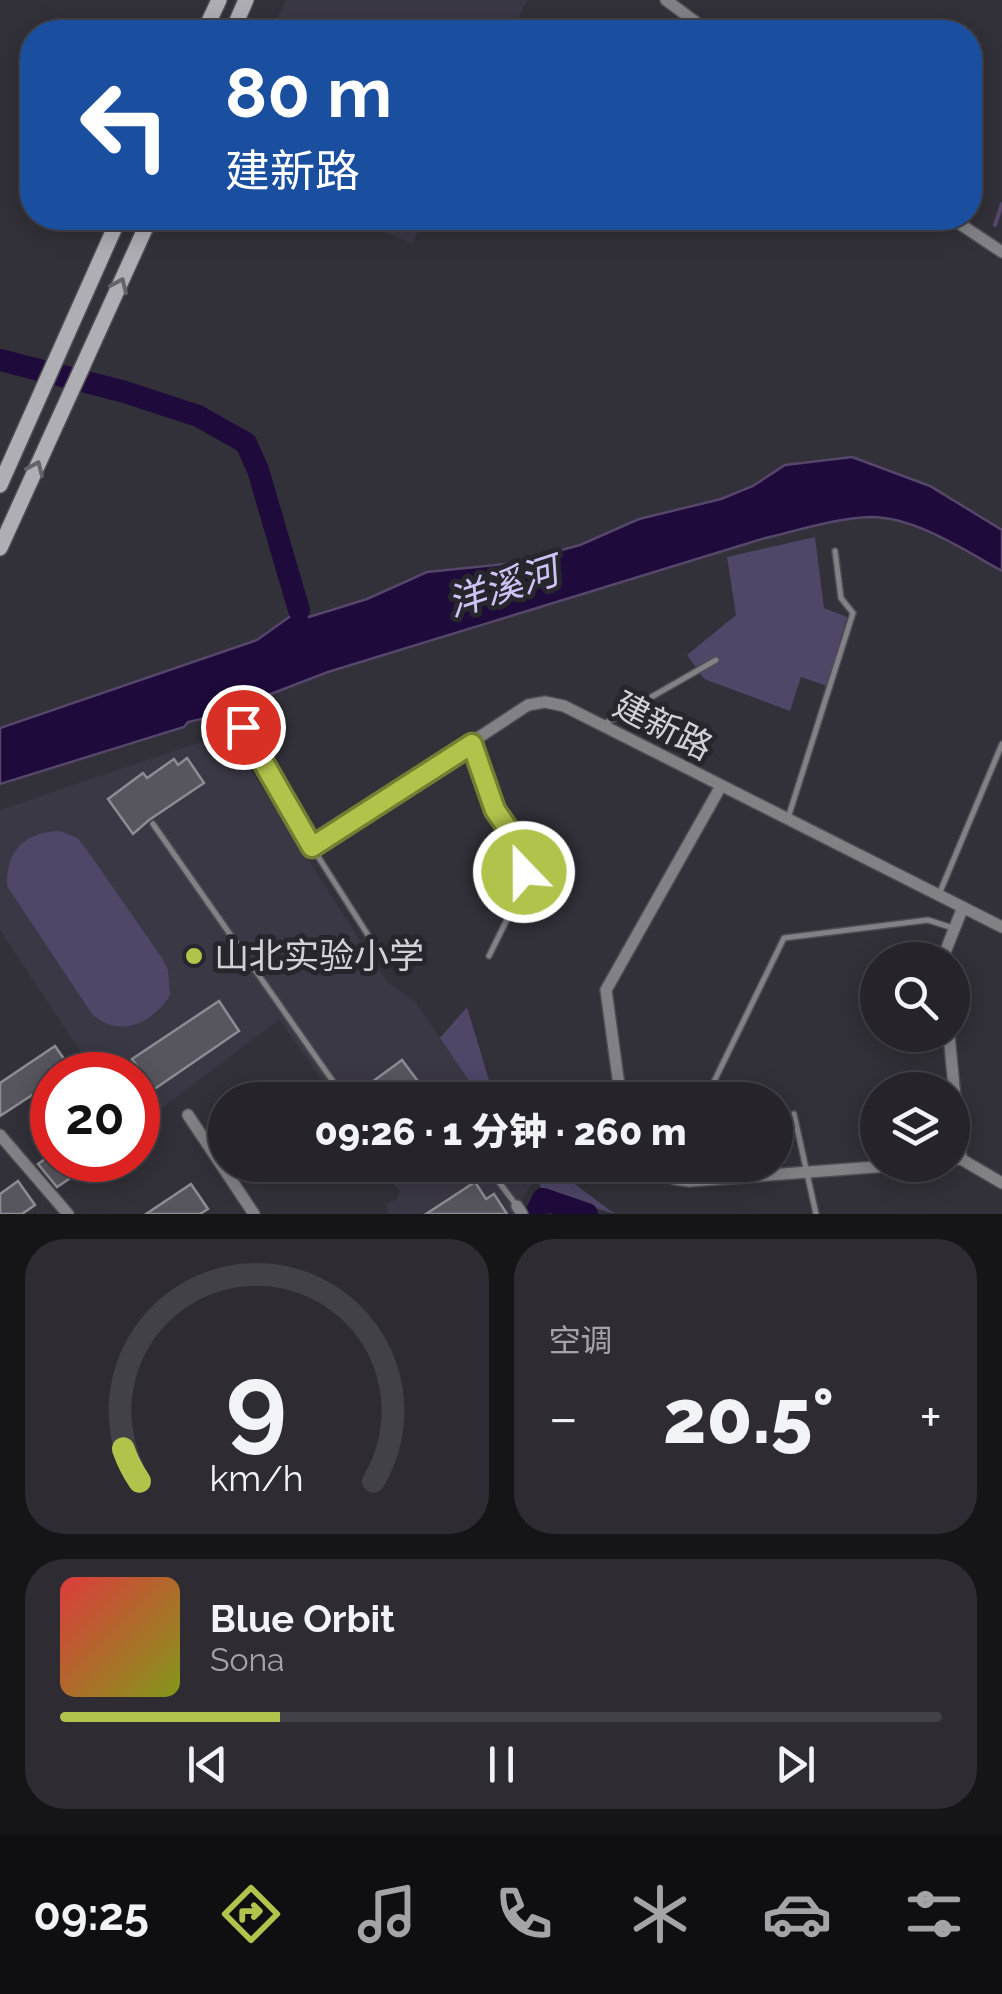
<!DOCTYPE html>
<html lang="zh">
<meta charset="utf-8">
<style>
body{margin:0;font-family:Raleway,"Noto Sans SC",sans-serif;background:#2e2c32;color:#f1f3f6;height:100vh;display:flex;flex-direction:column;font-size:38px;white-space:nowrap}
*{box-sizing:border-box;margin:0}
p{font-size:32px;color:#a4a4a8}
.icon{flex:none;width:55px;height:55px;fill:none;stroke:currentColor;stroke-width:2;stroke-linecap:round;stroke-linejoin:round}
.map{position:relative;height:1214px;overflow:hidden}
.drawer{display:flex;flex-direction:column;gap:25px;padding:25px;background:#151417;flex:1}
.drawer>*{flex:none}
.banner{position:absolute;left:20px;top:20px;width:962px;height:210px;border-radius:40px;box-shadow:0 5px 25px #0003,0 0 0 2px #424147;background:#1a4fa0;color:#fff;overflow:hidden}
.buttons{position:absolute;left:860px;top:942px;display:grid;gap:20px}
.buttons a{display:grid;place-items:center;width:110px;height:110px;border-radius:50%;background:#26242a;box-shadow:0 5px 25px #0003,0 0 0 2px #424147;font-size:50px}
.speed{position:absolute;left:30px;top:1052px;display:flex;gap:20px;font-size:50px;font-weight:700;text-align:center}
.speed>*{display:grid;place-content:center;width:130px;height:130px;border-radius:50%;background:#26242a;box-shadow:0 5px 25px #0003,0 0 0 2px #424147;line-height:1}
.speed .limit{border:15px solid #d22;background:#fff;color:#111}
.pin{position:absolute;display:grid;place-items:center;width:85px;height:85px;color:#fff;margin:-42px;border:5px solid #fff;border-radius:50%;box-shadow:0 2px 10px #0007}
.me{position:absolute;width:110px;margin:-55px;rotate:338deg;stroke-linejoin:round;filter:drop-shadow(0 0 8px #0008)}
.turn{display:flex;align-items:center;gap:35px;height:210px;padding:0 40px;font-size:45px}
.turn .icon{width:130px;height:130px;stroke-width:2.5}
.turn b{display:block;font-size:70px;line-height:85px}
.big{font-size:75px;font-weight:800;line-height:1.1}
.drawer .card{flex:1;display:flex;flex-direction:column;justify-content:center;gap:15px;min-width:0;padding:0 35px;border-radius:40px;background:#2e2c32}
.drawer .dial{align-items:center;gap:0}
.dial svg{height:260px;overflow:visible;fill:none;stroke:#424147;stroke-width:7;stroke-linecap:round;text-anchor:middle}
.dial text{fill:#f1f3f6;stroke:none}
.song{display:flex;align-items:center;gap:30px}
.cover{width:120px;height:120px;border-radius:15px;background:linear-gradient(135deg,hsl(0 70% 55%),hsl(70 70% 35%))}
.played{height:10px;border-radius:5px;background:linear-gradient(90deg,#b2c34c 25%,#424147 25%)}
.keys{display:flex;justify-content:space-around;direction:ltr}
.heat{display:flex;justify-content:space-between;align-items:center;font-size:55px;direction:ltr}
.drawer .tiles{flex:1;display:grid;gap:25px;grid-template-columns:1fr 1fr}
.card:last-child{grid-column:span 2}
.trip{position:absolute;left:208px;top:1082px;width:585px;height:100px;border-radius:50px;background:#26242a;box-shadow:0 5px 25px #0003,0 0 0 2px #424147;font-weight:800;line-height:100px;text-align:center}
.tabs{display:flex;height:160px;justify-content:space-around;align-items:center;background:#0f0e11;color:#a4a4a8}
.tabs .icon{width:70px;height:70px}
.tabs .current{color:#b2c34c}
.tabs b{font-size:45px;color:#f1f3f6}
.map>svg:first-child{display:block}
</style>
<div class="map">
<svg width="1002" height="1214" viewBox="0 0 1002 1214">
<rect width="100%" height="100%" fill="#323038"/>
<path fill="#3b3845" d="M286,0H527L511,32H271Z
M354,218H424L412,244Z
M201,742L225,762L241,755L387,982L416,1003L482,1100H336L279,1019L138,1126V1075H96L0,930V810Z
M381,1165H526L535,1179L513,1214H388L386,1205L397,1199L399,1191Z"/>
<path fill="#4f4668" d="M815,537L824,608L847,617L827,686L801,677L790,711L704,679L687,655L736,615L727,557Z
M60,831L77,838L87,850L162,958L168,970L170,995C153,1023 120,1039 92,1014L7,886C6,850 25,832 60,831Z
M467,1007L495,1100H482L440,1038Z
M526,1165H549L615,1214L545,1193Z"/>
<path fill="#1f0a3c" stroke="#55466a" stroke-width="2.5" d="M852,457L930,486L1002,530V571C964,550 915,517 871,517C835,518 797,531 762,539L328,672L250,702L232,725L224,729L213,725L210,717L188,722L184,727L0,784V728L257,640L299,610H305L309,617L367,599L427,572L514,563L580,545L639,519L721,499L753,486L785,465Z"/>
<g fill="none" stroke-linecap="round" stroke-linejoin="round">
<path stroke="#55466a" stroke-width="4" d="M995,225L1002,204"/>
<path stroke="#1f0a3c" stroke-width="22" d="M0,360L125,392L198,416L246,443L258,470L299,610
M536,1213L543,1199L587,1214"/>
</g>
<path fill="#57555d" stroke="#8d8b93" stroke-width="2.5" d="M187,758L204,783L149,820L133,834L108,799L143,773L147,778L174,759L178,765Z
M219,1001L239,1031L153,1090L132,1059Z
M55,1046L71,1069L62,1075H52V1082L0,1116V1083Z
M402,1060L432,1100H362L357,1093Z
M52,1154V1160H97L57,1187L38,1164Z
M18,1181L35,1205L22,1214H0V1194Z
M475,1182L486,1199L494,1194L507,1214H426Z
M191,1184L208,1209L200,1214H146Z"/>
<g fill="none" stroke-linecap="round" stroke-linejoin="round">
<defs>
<path id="service" d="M606,723L716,660
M243,727L312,847L380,954
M472,744L495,810L513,836L524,872L522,889L489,956
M788,818L853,613L841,598L835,551
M153,824L346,1100
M940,892L1002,744
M705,1100L784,938L928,920L953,928
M794,1114L816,1214
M486,1165L517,1206"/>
<path id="minor" d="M666,0L709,32
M951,218L1002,252
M312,847L528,705L545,702L564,706L1002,927
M942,960L963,907
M949,1035L961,1159L952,1160
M621,1100L606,990L721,786
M188,1115L254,1214
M0,1135L68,1214
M961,1159L1002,1183
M643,1165L675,1179L689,1181L902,1165
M517,1206L522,1214"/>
<path id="secondary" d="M204,32L219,0
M232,32L246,0
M0,485L119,218
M0,548L150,218"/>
</defs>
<use href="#service" stroke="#4f4d54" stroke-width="8"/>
<use href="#minor" stroke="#4f4d54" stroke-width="14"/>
<use href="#secondary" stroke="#4f4d54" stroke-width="18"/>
<use href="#service" stroke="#828185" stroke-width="5"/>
<use href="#minor" stroke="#828185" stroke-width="11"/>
<use href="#secondary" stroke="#b0aeb5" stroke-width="15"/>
</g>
<defs><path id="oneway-chevron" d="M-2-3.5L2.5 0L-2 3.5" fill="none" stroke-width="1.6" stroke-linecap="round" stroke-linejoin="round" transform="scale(2.5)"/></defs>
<g stroke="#65636a">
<use href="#oneway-chevron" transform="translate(120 285) rotate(-66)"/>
<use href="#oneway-chevron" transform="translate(36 468) rotate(-66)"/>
</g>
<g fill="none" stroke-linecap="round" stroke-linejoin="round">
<defs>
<path id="route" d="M243,727L312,847L472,744L495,810L513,836L524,872"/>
</defs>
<use href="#route" stroke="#747f31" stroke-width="25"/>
<use href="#route" stroke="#b2c34c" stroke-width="18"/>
</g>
<circle fill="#b2c34c" stroke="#28262d" stroke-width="4" cx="194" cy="956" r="10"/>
<g text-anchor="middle" stroke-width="10" stroke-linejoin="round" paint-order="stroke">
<g font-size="35" fill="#d2d1d5" stroke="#28262d">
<text transform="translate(663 726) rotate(27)" y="12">建新路</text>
</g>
<g font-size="35" fill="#d2d1d5" stroke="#28262d" text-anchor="start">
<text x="214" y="968">山北实验小学</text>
</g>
<g font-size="38" font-style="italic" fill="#cfc2f5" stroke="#28262d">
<text transform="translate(503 587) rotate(-18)" y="13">洋溪河</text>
</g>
</g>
</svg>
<div class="buttons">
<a><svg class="icon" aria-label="search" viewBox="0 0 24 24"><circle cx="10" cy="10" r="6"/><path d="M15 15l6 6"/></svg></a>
<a><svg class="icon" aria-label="layers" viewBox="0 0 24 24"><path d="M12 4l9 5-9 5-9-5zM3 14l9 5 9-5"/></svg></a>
</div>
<div class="speed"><div class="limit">20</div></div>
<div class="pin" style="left:243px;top:727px;background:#d93025"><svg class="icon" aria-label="arrive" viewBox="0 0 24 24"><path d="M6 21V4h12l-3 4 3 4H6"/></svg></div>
<svg class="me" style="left:524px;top:872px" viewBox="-20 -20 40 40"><circle r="17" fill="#b2c34c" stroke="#fff" stroke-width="3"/><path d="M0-11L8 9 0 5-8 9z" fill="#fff"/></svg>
<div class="trip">09:26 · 1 分钟 · 260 m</div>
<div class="banner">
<div class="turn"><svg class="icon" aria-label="left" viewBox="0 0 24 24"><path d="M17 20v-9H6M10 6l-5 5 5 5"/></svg><div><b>80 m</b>建新路</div></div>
</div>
</div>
<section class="drawer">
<div class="tiles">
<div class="card dial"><svg viewBox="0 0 100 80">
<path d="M14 69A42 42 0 1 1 86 69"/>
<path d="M14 69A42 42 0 0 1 9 59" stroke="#b2c34c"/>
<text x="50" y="56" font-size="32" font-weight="700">9</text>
<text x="50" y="72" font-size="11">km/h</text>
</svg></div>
<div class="card"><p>空调</p>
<div class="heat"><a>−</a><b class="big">20.5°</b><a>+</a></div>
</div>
<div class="card">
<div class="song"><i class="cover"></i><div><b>Blue Orbit</b><p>Sona</p></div></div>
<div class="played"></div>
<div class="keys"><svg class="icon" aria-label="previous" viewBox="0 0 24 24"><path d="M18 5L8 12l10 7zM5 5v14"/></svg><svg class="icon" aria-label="pause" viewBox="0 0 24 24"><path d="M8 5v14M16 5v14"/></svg><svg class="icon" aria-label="next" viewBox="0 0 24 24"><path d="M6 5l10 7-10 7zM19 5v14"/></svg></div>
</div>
</div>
</section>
<nav class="tabs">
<b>09:25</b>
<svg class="icon current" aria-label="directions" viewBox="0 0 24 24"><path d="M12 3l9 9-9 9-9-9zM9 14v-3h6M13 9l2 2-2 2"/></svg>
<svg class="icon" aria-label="music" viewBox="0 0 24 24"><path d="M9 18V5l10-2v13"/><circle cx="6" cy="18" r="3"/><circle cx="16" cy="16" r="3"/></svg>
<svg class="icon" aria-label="phone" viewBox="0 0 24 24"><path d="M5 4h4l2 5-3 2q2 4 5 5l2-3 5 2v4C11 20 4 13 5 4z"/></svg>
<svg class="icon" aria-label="climate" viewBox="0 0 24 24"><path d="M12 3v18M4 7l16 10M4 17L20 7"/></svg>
<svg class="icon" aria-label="car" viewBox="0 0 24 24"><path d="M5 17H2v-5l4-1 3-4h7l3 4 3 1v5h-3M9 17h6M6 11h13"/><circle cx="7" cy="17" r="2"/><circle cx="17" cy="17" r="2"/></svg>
<svg class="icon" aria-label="filters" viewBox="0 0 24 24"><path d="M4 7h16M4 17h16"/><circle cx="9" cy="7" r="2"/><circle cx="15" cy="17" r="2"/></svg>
</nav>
